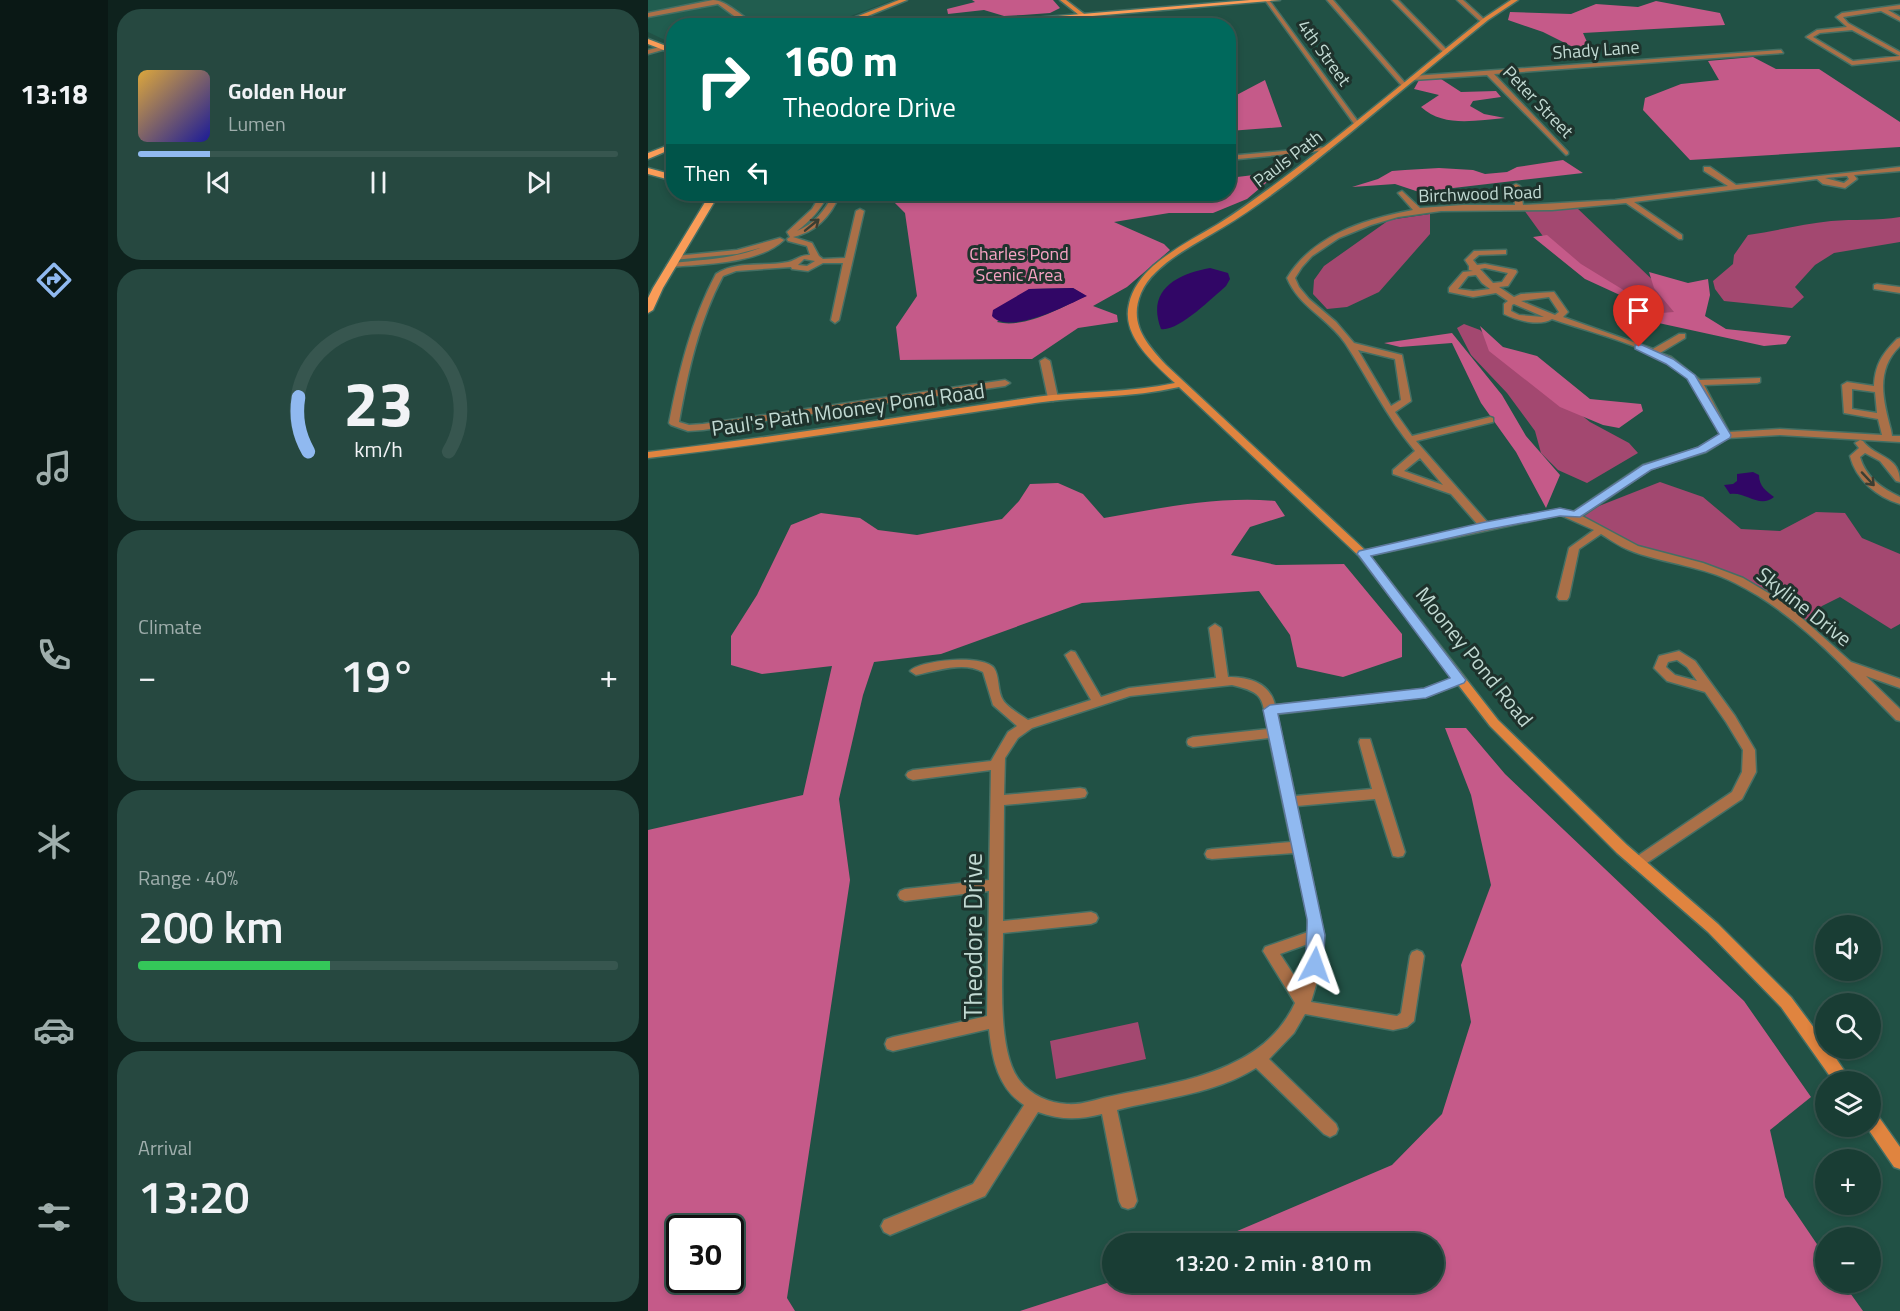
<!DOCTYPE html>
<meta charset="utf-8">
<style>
body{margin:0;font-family:"Titillium Web",sans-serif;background:#264840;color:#f1f3f6;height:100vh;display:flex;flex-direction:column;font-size:22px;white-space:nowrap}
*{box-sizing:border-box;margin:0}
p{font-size:20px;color:#9faeac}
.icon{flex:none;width:33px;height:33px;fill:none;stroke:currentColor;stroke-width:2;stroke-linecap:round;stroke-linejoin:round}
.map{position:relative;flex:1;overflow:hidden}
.sheet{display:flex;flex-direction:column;gap:9px;padding:9px;background:#0e221d;width:540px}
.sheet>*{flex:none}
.banner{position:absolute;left:18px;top:18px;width:570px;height:183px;border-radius:24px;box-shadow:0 3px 9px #0003,0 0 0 2px #37564f;background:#00695c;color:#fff;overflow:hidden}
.controls{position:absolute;left:1167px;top:915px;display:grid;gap:12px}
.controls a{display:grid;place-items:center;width:66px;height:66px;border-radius:50%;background:#193d34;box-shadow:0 3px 9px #0003,0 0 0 2px #37564f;font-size:30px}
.speed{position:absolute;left:18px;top:1215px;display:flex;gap:12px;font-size:30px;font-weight:700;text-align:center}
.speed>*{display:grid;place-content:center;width:78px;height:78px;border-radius:50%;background:#193d34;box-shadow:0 3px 9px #0003,0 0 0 2px #37564f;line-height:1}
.speed .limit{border:3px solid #111;border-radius:9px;background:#fff;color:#111}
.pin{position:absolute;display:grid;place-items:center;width:51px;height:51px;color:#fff;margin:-62px -26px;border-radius:50% 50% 50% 0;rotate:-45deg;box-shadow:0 0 6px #0007}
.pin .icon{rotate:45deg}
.me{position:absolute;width:66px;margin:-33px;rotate:4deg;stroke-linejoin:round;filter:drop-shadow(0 0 4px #0008)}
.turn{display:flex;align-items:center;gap:21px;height:126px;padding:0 18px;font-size:27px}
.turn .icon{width:78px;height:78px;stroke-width:2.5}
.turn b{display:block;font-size:42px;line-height:51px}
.then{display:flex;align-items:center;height:57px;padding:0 18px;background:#0003;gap:12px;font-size:22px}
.big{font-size:45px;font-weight:600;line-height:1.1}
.sheet .tile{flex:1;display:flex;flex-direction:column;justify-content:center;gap:9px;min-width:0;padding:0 21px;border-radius:24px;background:#264840}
.sheet .dial{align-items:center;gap:0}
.dial svg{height:156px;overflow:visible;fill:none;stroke:#37564f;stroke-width:7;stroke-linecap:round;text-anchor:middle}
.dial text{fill:#f1f3f6;stroke:none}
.song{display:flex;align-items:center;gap:18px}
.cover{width:72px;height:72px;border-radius:9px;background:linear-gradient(135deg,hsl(40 70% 55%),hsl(240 70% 35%))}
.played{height:6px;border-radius:3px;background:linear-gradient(90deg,#90b9f0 15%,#37564f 15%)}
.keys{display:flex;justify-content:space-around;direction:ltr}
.heat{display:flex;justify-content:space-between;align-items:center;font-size:33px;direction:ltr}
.charge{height:9px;border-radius:4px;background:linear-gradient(90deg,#34c759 40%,#37564f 0)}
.trip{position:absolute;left:454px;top:1233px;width:342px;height:60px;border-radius:30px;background:#193d34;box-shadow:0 3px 9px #0003,0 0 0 2px #37564f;font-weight:600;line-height:60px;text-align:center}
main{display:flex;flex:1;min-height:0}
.menu{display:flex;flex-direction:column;width:108px;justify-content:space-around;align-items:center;background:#0a1815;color:#9faeac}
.menu .icon{width:42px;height:42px}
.menu .active{color:#90b9f0}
.menu b{font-size:27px;color:#f1f3f6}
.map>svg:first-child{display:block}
</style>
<main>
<nav class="menu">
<b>13:18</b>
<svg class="icon active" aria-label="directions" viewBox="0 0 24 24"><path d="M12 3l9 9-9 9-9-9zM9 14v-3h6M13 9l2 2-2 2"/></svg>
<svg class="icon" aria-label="music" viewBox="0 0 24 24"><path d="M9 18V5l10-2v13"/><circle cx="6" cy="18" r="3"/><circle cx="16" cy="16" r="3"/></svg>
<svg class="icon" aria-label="phone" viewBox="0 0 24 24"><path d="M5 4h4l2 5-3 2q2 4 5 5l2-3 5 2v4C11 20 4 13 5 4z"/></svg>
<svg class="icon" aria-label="climate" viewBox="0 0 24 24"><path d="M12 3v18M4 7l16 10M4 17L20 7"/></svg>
<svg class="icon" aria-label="car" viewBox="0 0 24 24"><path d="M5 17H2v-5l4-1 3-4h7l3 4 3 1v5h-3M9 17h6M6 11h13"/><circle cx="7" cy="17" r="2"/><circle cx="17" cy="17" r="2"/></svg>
<svg class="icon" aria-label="filters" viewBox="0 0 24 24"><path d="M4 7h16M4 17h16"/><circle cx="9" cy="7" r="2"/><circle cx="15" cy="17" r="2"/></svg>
</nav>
<section class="sheet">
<div class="tile">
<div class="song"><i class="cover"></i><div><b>Golden Hour</b><p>Lumen</p></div></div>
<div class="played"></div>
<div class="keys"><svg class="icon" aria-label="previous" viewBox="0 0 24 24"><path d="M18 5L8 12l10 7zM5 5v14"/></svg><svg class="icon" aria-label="pause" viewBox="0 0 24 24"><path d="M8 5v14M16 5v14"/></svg><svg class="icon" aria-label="next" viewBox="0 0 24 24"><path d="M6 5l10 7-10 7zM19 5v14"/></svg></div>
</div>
<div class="tile dial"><svg viewBox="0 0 100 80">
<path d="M14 69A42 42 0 1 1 86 69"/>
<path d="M14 69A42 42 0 0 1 9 41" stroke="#90b9f0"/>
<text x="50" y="56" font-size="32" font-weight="700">23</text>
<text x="50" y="72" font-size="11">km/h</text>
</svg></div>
<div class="tile"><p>Climate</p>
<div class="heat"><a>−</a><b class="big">19°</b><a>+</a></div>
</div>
<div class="tile"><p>Range · 40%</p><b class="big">200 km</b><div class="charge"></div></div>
<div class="tile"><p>Arrival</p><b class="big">13:20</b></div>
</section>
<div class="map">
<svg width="1252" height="1311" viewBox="0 0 1252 1311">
<rect width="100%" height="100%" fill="#215145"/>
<path fill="#215d4f" d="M0,0H245L179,25L26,26L25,44L0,32Z"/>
<path fill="#a34870" d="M929,208L1032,306L1038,315L1017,318L902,246L876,210Z
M782,214V234L731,292L699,307L679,309L665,294L666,280L676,266L741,220Z
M1252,217V242L1186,253L1167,265L1147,287L1156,297L1144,308L1076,301L1067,289L1065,281L1085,264L1086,255L1100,235C1128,231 1155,224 1183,221C1206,219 1229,221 1252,217Z
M816,324L832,330L864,360L942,422L981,443L990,453L939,483L910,470L893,453L887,431L859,393L823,355L809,328Z
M1012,482L1055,497L1093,529L1132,531L1168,512L1197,513L1214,538L1252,554V624L1243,629L1192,597L1174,606L1153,624L1092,581L988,549L928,515Z
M490,1022L498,1059L408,1079L402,1041Z"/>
<path fill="#c55a89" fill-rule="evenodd" d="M324,0H405L412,8L402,13L375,15L356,16L336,10L300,14L299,9L327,2Z
M1008,1L1072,13L1077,25L935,33L939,42L931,50L895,32L860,20L862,12L923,14L948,4L990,7Z
M1105,57L1128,69H1171L1252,122V147L1042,160L995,110L997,98L1033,84L1071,80L1060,61Z
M793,79L813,92L848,91L853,97L825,101L822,106L836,114L857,118C829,120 796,128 773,107L791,95L766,89L771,80Z
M617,80L634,127L581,131V99Z
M915,160L935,173L771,192L747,184L704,187L730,179L744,171L757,170L791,168L825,170L837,174L859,172L869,167Z
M631,172L599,199L565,213H521L466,222L516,244L522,250L479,287L445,306L469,315L470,322L430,328L384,359L252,360L248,327L269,296L257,213L246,202L204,196V194H580L581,178ZM425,288L438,296C412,308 377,329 349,322L381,289Z
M899,235L933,264L1013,313L1026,312L1006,288L1001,272L1040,283L1060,279L1062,295L1057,316L1078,329L1143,336L1138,344L1116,346L1006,322L973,301L974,296L937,279L885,237Z
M832,326L855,347L889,356L942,399L993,404L995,411L971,428L955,425L912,407L841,351Z
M804,333L854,395L878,436L912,475L898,508L868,452L833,403L804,343L752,347L736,343Z
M410,483L435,494L456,518C512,508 570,496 627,501L637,516L602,527L583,555L628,565L696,564L754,634V657L695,677L649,667L642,635L611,591L434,603L293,654L226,662L215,695L191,799L202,880L139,1298L147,1311H0V830L155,795L184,666L114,674L83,665V636L109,595L143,525L173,513L212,518L230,530L269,535L354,519L371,501L382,484ZM32,1228H82V1280H32Z
M797,728H818L857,774L1096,1001L1163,1097L1122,1130L1137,1197L1177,1256L1178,1282L1195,1283L1215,1311H372L465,1281L786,1282V1244L561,1243L744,1165L794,1114L823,1022L813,965L843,885L823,795Z"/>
<path fill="#310666" d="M562,268L580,273L582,279L578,286C564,298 530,332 513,329C498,290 529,274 562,268Z
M425,288L439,296C419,305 361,336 344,316L345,310L381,289Z
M1105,472L1111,475C1111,486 1118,491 1126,497C1111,509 1098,491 1082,494L1076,485L1085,484L1089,481V474Z"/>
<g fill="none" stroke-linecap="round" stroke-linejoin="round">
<defs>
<path id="street" d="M65,0C78,0 97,19 110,26L97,24L70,4L0,17V13Z
M617,0H621L711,123V125H707Z
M679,0H685L758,84V86H754Z
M744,0H750L800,51V53H796Z
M809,0H815L837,20V22H833Z
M1252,5V9L1240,10L1252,17V21L1233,11L1195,17L1200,23L1252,52V56L1204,30L1172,33L1165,37L1205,61L1252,56V60L1204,65L1158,37L1169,30L1199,27L1188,17L1194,13Z
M433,12L435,13L450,26H443L431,15Z
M16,46L18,49L0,54V50Z
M1133,50L1135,53L846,74L920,152V154L918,155L839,75L765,80L762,78L765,76Z
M679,147L682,149L681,150L580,160V156Z
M1056,167H1062L1088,185L1252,167V171L1206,175L1209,179L1197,188L1175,184L1169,179L986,202L1034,235V239H1031L978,203L904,210L793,211L750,217L723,225L691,238L664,256L654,267L647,278L651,287L661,299L688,322L706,343L754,355L763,401L747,412L764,436L842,417L845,418V422L768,441L841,524L912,509L925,512L995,465L1050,448L1073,434C1063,416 1055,392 1040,378C1004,345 949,335 904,319C891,327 868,320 856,314V304L860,301L848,293L825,297L801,292V288L815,272L825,271L821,270V266L817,260L826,251L858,250V254L831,255L825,260L829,265L837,264L868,270L869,272L860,286L851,287L866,297L873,294L906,292L920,312L915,317L1005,349L1031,334H1037V338L1012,353L1023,357L1052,380L1112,378V382L1109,383L1056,385L1081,432L1132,429L1234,435L1230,419L1196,413L1194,385L1199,382L1226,386C1227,365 1234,354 1249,339L1252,338V346C1227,370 1235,400 1243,430L1244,436H1252V442L1132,435L1080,438L1058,452L1003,469L934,516L990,546L1055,563L1095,578L1137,603L1203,662L1252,679V688L1218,676L1252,709V721L1248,720C1199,671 1150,614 1087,583C1054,566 1019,564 986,552C974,548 964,541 953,534L931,549L921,597L919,600H911L909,597L921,548L946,530L912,515L715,557L710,554L715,551L831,526L803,494L745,474V470L767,451C739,418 720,378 697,343C680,318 651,307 639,278C665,235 717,219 765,210L750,193L754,191L772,208L815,205H867L864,186L868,184L872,186L875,205L967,200L1080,186L1056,171ZM1199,176L1201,179L1196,183L1177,178ZM837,268L860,273L854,282L845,283L832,269ZM828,275L834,283L842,289L825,291L810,289L820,276ZM901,297L911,312L907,315L873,301ZM866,304L896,317L871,315L863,311L864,305ZM710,350L747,359L753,400L743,406ZM1204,389L1227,392L1229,413L1204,409ZM772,458L795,485L756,471Z
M173,194H180C173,210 162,221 149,231C166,224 177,211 185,194H192C183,216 168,232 145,237L164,243L171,256L175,259L197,258L208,211L212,209L216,211L191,320L187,323L183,320L195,263H175L160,271L144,269L143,267L88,271L75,276C51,321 40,371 31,422L41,425L55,424L357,380L362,383L357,386L55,430L40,431L23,425L21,423C31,371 43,321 68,274C88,260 117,267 140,262C149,260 151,255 162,255L159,246L140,241L139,239L142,237L139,232L164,209ZM156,259L167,261L159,266L150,265Z
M132,238L136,240C111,264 56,264 23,267L19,265L23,263C52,260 84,259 112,248L89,254L25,260V256H28L89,250Z
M1229,284L1252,287V293L1226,289V285Z
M397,358L402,361L410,398L405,401L400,398L392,361Z
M1212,440L1215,441C1227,458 1252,455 1252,482L1248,481L1232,461L1217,453L1212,457C1218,478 1234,488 1252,497V504C1229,497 1208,480 1202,456L1211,448L1207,443Z
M567,624L573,628L580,677C601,677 622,683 627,705L776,689L811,676L817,680L815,683L778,697L629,714L647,796L724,789L711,742L712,739H722L757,852L755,856L750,857L745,856L727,799L649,806L676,935L673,968L663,1002L749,1016L753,1013L762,956L764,952L769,950L774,952L776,956L766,1021L759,1027L745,1030L657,1014L646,1033L621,1059L688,1124L690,1129L688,1134L682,1137L676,1134L608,1068C567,1094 515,1098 469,1110L489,1201L486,1207L480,1209L474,1207L471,1201L454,1114C431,1120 412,1120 390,1112L337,1196L242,1235L236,1232L233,1226L236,1220L325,1184L376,1105C350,1088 344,1059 341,1029L245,1051L239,1049L237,1044L239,1039L245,1037L339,1016L341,891L257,901L252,899L250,895L252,891L257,889L341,880L343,770L265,780L260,778L258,775L260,772L265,770L343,761L360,732L369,726L345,705L335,672C315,661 289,671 268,675L262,671C272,660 335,654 346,668C352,677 349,691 355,700C359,707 373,715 380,720L443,700L417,655L423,651L427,652L453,697L481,688L568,678L561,628ZM584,685C618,693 613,698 620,729L545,737L540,739L539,742L540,745L545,747L621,738L643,842L564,849L559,850L557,854L559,858L564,859L646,853L660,919V932L617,947L615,951L647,1003C638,1022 624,1039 606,1051C563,1080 508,1086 459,1097C446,1100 434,1105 419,1104C401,1103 383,1095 372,1081C348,1052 355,971 355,933L443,924L448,922L450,918L448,914L443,912L355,921L356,805L432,798L437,797L439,793L437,789L432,788L356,795L357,758L370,738L384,728L482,696ZM660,944L653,986L632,954Z
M1031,651L1047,661L1087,716L1107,750L1108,772L1094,799L990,869L985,867L983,863L985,859L1084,792L1094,772L1095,750L1078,722L1057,692L1019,681L1006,668L1011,656ZM1029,660L1039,667L1049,681L1027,675L1018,667L1020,662Z"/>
<path id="secondary" d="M251,0H259L195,26H185Z
M412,0H418L436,14L431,15Z
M863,0H870L840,20C794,57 748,95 702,133C661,166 619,201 574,228C548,244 505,264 493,293C480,324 499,344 518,365L719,552L850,720L979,845L1070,924L1143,997L1178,1044V1048H1181L1204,1082H1186L1133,1007L1060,932L969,853L842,726L711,556L531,387C484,398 435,396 387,403C258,422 130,443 0,458V452C129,437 258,416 387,397C433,391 481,393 527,383C506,363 473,336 481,304C484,289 494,276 505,266C525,249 548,237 570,224C588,213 605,200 622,188C696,134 765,74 836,18Z
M1222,1111L1228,1113L1252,1147V1169L1246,1167L1218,1126H1222Z"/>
<path id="primary" d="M602,0H632L328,26H291Z
M0,39L26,49V54L0,44Z
M26,143V148L0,159V153Z
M0,168L26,175V181L0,174Z
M62,194H71L15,288L5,310L0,313V298L5,288Z"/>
</defs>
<use href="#street" stroke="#446f64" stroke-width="3"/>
<use href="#secondary" stroke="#446f64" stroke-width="3"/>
<use href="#primary" stroke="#446f64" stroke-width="3"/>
<use href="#street" fill="#aa7048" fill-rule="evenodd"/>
<use href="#secondary" fill="#e0843f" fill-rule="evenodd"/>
<use href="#primary" fill="#fa9c58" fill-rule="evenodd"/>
</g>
<defs><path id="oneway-shaft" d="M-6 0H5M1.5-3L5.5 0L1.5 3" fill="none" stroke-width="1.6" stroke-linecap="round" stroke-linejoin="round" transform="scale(1.5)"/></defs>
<g stroke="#3a3e32">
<use href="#oneway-shaft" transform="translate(164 225) rotate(-39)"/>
<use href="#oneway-shaft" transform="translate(1220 479) rotate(47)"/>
</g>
<path fill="#90b9f0" stroke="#5e789c" stroke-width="1.5" d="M987,345H994L1025,359L1047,375L1083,435L1082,438L1058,452L1003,470L932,517L912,516L837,530L723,556L818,680L816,683L778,698L630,714L677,935L675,965L673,970L667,972L661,970C655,959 660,933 659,919L615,710L622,705L776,688L802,678L711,556L709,554L711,551L837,522L912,508L926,511L995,465L1050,447L1071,434L1039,379L1018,364L987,349Z"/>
<g text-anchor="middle" stroke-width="6" stroke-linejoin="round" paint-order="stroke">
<g font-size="18" fill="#c1d9d2" stroke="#1e322c">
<text transform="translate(948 50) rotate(-4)" y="6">Shady Lane</text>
<text transform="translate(676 53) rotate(54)" y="6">4th Street</text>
<text transform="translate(890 102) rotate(46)" y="6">Peter Street</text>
<text transform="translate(640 159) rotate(-37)" y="6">Pauls Path</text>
<text transform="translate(832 194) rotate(-2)" y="6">Birchwood Road</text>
</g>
<g font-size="18" fill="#f6a3c3" stroke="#1e322c">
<text x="371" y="260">Charles Pond<tspan x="371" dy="21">Scenic Area</tspan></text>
</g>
<g font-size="21" fill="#c1d9d2" stroke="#1e322c">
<text transform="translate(200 410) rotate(-8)" y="7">Paul's Path Mooney Pond Road</text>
<text transform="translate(1156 607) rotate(38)" y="7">Skyline Drive</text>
<text transform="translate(826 657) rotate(51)" y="7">Mooney Pond Road</text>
</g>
<g font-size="26" fill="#c1d9d2" stroke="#1e322c">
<text transform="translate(325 936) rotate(-90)" y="9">Theodore Drive</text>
</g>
</g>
</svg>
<div class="controls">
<a><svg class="icon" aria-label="sound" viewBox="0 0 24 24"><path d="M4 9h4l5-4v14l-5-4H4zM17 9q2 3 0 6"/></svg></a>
<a><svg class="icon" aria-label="search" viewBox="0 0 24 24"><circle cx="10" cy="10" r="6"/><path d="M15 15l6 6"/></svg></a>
<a><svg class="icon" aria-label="layers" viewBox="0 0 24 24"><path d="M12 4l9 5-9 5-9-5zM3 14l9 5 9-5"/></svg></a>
<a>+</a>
<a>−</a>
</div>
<div class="speed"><div class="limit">30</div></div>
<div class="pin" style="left:991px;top:347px;background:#d93025"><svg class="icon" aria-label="arrive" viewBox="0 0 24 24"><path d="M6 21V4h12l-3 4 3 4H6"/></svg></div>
<svg class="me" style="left:667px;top:965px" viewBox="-20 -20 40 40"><path d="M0-17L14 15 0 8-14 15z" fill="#90b9f0" stroke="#fff" stroke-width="4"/></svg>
<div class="trip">13:20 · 2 min · 810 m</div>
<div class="banner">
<div class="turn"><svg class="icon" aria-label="right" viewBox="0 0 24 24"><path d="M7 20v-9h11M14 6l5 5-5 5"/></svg><div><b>160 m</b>Theodore Drive</div></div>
<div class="then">Then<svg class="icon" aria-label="left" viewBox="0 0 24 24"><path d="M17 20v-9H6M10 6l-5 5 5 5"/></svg></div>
</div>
</div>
</main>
